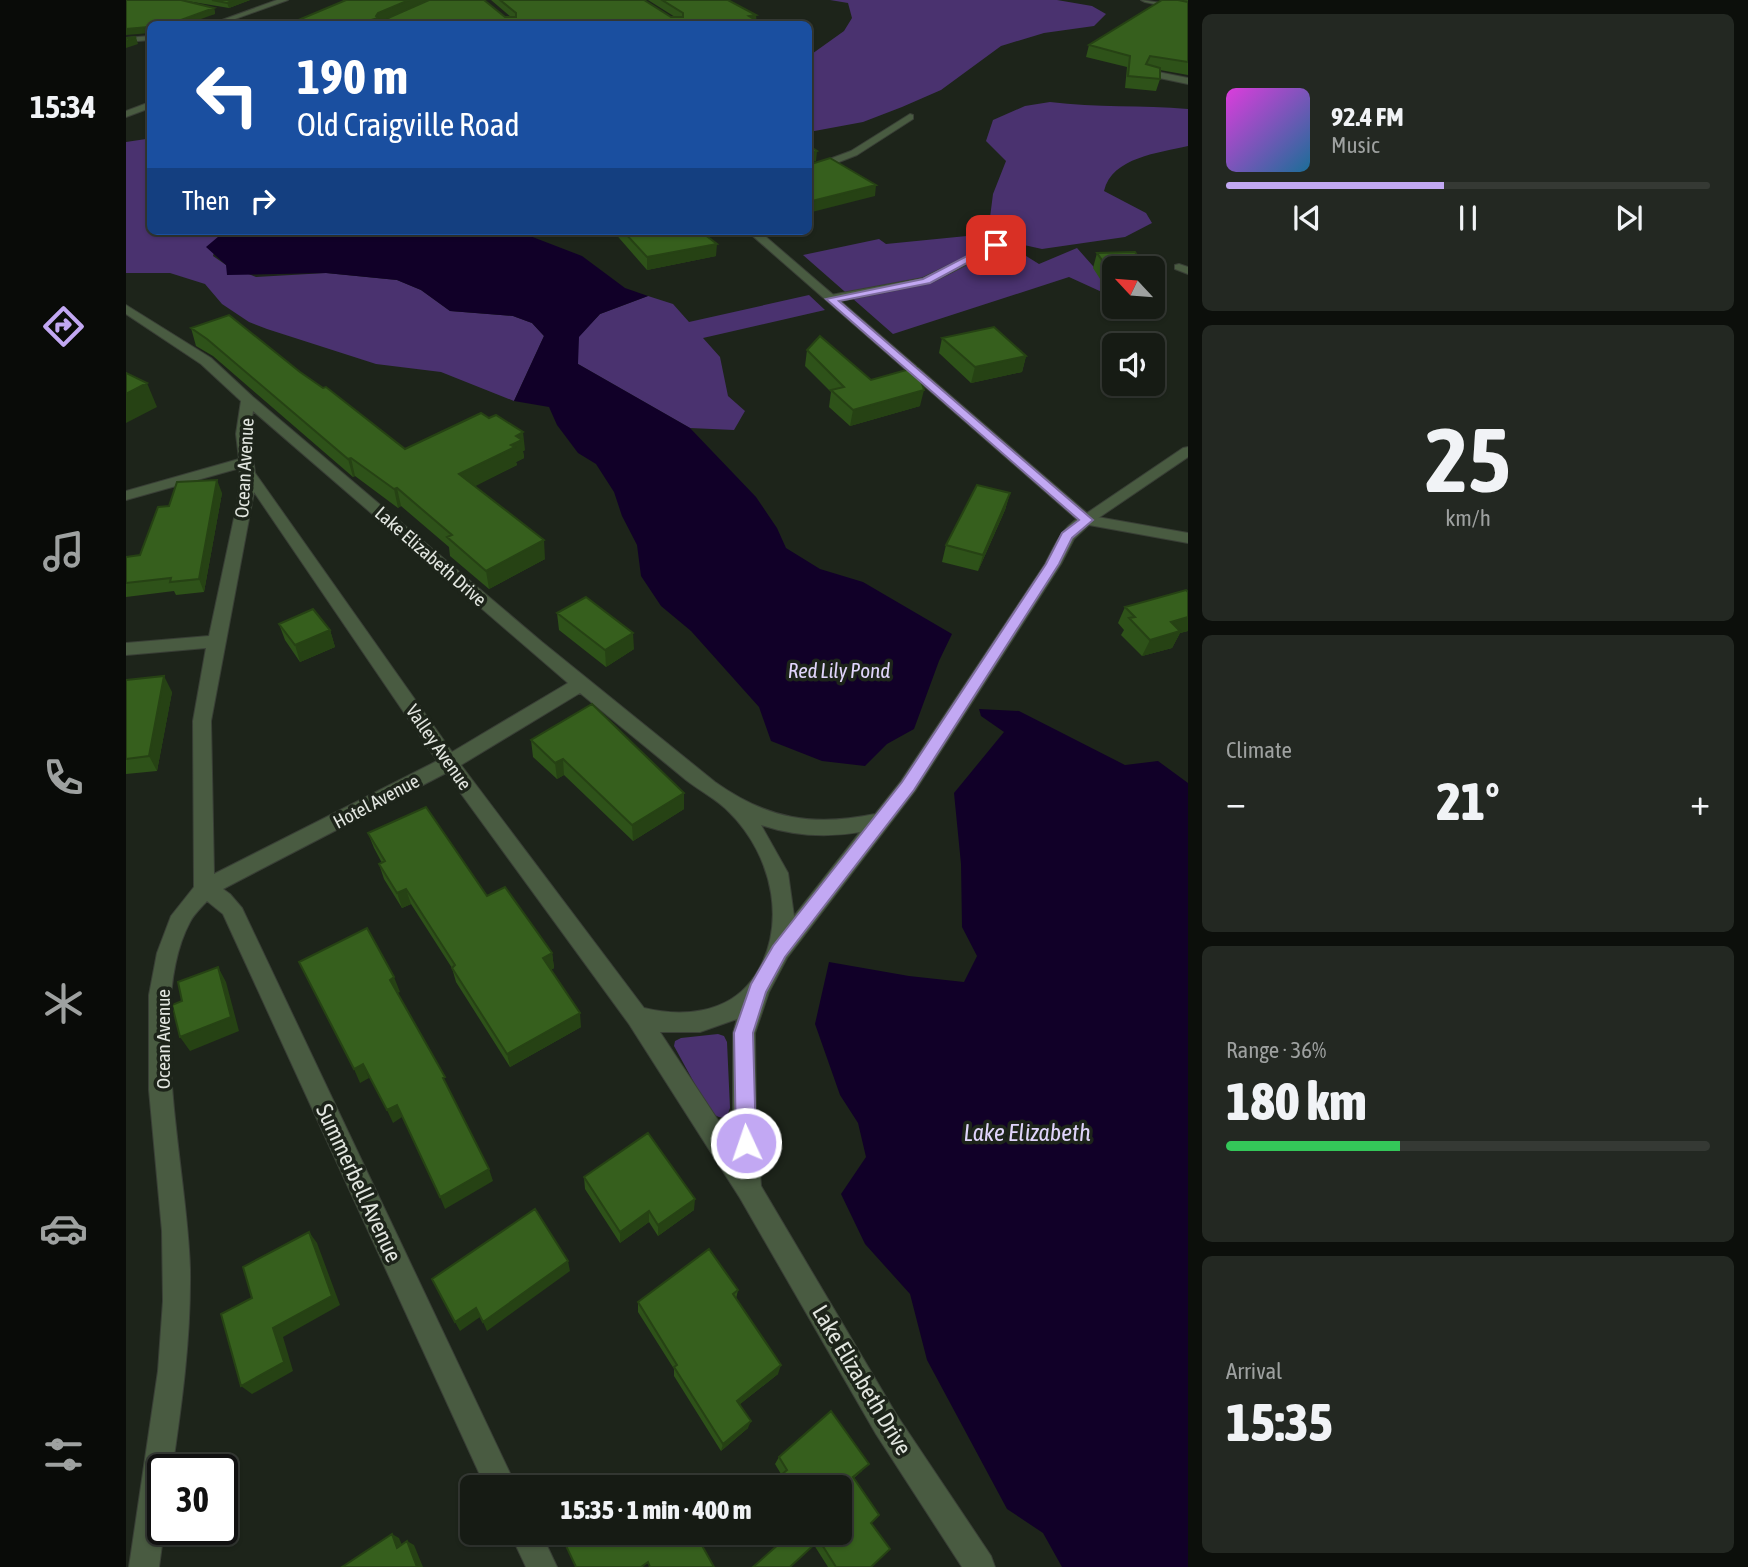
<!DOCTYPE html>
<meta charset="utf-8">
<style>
body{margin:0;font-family:"Asap Condensed",sans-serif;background:#232822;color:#f1f3f6;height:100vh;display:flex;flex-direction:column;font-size:26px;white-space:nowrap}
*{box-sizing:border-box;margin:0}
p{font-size:23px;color:#9ea1a0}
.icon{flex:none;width:38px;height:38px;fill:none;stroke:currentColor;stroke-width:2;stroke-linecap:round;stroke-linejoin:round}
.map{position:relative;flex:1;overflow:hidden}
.side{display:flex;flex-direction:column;gap:14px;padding:14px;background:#0c0f0b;width:560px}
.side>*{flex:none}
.top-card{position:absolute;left:21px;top:21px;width:665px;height:214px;border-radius:10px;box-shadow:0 2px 5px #0004,0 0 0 2px #353934;background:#1a4fa0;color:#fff;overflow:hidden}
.needle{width:46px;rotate:296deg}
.controls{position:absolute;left:976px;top:256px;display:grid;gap:14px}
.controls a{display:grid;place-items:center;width:63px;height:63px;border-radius:10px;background:#161b14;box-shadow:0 2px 5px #0004,0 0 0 2px #353934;font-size:35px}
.speed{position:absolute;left:21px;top:1454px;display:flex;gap:14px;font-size:35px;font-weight:700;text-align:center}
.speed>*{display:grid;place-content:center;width:91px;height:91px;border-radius:50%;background:#161b14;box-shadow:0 2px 5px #0004,0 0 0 2px #353934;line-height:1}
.speed .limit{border:4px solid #111;border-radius:10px;background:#fff;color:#111}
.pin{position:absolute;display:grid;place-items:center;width:60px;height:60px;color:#fff;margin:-30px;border-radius:14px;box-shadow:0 4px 10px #0006}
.me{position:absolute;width:77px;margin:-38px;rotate:357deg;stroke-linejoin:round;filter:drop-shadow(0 0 5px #0008)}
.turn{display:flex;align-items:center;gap:24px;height:147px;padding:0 35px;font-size:32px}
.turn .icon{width:91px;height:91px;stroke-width:2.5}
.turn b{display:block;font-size:49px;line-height:60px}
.then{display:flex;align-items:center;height:66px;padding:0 35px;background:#0003;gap:14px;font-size:26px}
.big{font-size:52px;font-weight:800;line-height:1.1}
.side .widget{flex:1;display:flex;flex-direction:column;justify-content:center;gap:10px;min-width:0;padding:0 24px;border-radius:10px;background:#232822}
.side .dial{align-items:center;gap:0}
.dial b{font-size:91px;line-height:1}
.song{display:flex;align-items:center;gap:21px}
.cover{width:84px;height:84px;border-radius:10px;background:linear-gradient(135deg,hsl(300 70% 55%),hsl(200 70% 35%))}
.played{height:7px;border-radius:4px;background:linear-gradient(90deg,#c2a8f3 45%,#353934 45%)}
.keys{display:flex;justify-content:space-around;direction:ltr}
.heat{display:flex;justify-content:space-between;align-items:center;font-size:38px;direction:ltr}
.charge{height:10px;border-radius:5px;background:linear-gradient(90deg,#34c759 36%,#353934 0)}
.trip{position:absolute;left:334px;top:1475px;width:392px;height:70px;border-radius:10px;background:#161b14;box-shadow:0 2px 5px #0004,0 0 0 2px #353934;font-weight:800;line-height:70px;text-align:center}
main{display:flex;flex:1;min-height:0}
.tabs{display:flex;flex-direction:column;width:126px;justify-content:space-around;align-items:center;background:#090b08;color:#9ea1a0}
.tabs .icon{width:49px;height:49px}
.tabs .selected{color:#c2a8f3}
.tabs b{font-size:32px;color:#f1f3f6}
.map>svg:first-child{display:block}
</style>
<main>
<nav class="tabs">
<b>15:34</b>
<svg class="icon selected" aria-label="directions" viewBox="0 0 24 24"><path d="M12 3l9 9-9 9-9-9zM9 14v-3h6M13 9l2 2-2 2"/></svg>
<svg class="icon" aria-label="music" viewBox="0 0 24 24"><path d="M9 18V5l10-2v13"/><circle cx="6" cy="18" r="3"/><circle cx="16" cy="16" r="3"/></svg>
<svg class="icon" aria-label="phone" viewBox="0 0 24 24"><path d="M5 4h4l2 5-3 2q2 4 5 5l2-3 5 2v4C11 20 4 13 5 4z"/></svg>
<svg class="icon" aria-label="climate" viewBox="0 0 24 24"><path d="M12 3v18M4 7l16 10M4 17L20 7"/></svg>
<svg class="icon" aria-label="car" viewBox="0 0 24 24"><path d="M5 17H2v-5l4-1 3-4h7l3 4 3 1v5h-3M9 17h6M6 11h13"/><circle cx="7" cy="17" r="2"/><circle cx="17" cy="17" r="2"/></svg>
<svg class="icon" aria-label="filters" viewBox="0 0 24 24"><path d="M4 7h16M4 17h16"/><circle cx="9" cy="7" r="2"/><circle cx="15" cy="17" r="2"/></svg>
</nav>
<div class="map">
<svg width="1062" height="1567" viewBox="0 0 1062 1567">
<rect width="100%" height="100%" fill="#1d241a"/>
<path fill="#4a326f" d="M704,0H931L966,6L980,14L968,26L918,33L875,46L815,90L776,107L737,122L683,132V56L718,31L726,18L722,3Z
M924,102C970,108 1016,105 1062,109V146C1033,153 986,157 978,191L1020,213L1026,223L999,237L916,249L856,236L862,233L867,194L880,161L860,141L867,120L899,106Z
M24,135V146L21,147L24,151V231H99L92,239L87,256L100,265L130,277L200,273L271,280L295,290L324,311L387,316L406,323L418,336L388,401L315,372L250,364L141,329L123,322L96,304L79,284L44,273H0V142L20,139Z
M851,235L892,251L913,264L951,248L989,291V298L943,277L767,334L677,255L753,239L760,244Z
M683,295L699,310L577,338L594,357L602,396L619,411L608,430L564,428L452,364V337L474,314L522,296L547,304L563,322Z
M592,1034L598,1036L601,1042L604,1108L601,1116C594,1120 588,1115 583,1110L548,1046L549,1041L555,1038Z"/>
<path fill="#110028" d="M99,231H391L456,256L499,288L522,296L474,314L453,337L452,364L564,428L630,497L651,528L660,548L694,569L737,582L826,634L813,661L788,729L761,744L739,766L696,761L645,741L633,707L565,631L535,606L515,576L511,545L496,516L488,492L470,464L452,453L431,425L423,407L388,401L418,336L406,323L387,316L324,311L295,290L271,280L200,273L101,275L100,265L80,247Z
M853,709L893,711L999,765L1032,761L1062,783V1567H936L917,1533L881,1509L801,1360L784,1294L739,1244L715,1194L740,1157L732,1123L714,1095L689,1024L703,962L783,976L838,982L851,956L836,927L835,864L828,793L878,732L855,716Z"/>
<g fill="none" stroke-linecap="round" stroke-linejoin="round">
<defs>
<path id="minor" d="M151,0H162L95,24H85Z
M312,0H323L264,24H254Z
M1015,0L1062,7V11L1019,2Z
M24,36V40L0,42V38Z
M1022,70L1062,78V84L1019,75Z
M24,102V108L0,117V111Z
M784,114L787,115V119L731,155L682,174V167L725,151Z
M893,231L899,234L897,236L804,283L705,303L699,299L705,295L797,278Z
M1053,264L1062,267V274L1049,269V265Z
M0,305L85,358L127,397L416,642L589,782C641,819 687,827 749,814L775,781L919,564C929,545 938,522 960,515L1062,533V543L963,525L948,539L935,564L789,791L661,958L643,992L629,1033L630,1120L635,1186L770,1414L865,1556L869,1567H836L750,1434L614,1198L503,1024L320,773L97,889L104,894L116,908L391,1488H360L97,914L81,901C75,908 68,914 64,922C19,1005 62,1174 64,1269C65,1337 56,1403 46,1470H37L38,1530L33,1567H3L32,1371L37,1301L36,1231L23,1090V995L31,953L45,916L68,887L67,721L80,648L0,655V643L83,636L111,504L114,468L0,500V491L113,459L110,434L115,401L75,364L0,314ZM127,411L442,683L326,752L129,473L124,434ZM128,492L311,761L88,874L85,721ZM454,693C489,722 525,751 560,780C574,791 592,800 603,812C647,855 664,930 625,981C600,1014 555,1017 518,1008L335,765ZM635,825C668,836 700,838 734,832L668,916L662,873ZM611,1019L607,1033V1143L534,1032H574Z
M384,1533H415L431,1567H400Z"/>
<path id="tertiary" d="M621,231H633L961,513L1057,448L1062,447V457L965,523H955Z"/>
</defs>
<use href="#minor" stroke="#393f36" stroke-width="2"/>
<use href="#tertiary" stroke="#393f36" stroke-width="2"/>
<use href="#minor" fill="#495b41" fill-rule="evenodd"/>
<use href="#tertiary" fill="#495b41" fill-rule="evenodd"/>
</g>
<path fill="#2e5219" d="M0,0H124L103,8L61,1L88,8L89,14L24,24V35Z
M220,0L379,17H385L365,0H518L545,17H549L522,0H602L630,15V20L631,21V24H263L262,18L253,22L254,24H163Z
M1037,0H1062V75L1034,70V79L1030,91L999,88L1001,67L960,57L963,45Z
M487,231H574L590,256L521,270Z
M971,253L989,268V302L967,268Z
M65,328L174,372L279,449L399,450L397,451L398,458L390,462L391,465L348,486L419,559L363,589L324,556L323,547L275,506L272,508L229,476L227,477L87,356L70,346Z
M816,338L900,356L896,372L845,383L813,353Z
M681,350L745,380L794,406L724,426L703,407L705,392L679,366Z
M96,493L78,592L50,595L48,591L0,597V557L14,555L43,506Z
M884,493L879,510L852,571L816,562L820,545Z
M1062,592V631L1054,633L1046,648L1016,656L995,635L998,630L992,623L999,607Z
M431,613L508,649L480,667L433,630Z
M153,624L204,630L209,647L174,662L159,640Z
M0,680L46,692L31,771L0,774Z
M405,740L558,809L507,841L438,775L431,779L407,757Z
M242,833L361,896L426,953L428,968L425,970L455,1027L384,1067L330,982L326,968L285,904L276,908L258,879L253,864L256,863L248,848Z
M458,1177L568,1210L532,1236L523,1222L494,1243L459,1189Z
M612,1290L610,1299L652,1374L614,1404L622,1428L595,1451L548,1376V1369L512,1312V1302Z
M653,1457L736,1471L728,1478L745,1523V1567H702L688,1545L650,1546L641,1533H714L655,1474L649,1464Z"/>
<path fill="#264214" d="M108,0H124L103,8L101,3Z
M283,0H305L253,22L254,24H232L250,16L252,13Z
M88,8L89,14L61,24H44Z
M630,15L631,24H607L623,16Z
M22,27L24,33L0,35V29Z
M10,37L12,44L0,48V41Z
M691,151L690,161L682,164V154Z
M750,185L749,196L682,213V202Z
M591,244L590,256L521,270V257Z
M900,356L896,372L845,383L849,367Z
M21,383L31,407L0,423V394Z
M798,390L794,406L724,426L727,410Z
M397,432L399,450L397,451L398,458L390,462L391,465L336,493L333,474L390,436Z
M225,458L229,476L227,477L222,459Z
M91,480L96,493L78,592L73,579Z
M271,488L275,506L272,508L268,489Z
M884,493L879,510L852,571L857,555Z
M418,540L419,559L363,589L360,571Z
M1062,617V631L1054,633L1046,648L1016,656L1024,640L1045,622Z
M204,630L209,647L174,662L169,645Z
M507,633L508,649L480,667L479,650Z
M38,676L46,692L31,771L23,756Z
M437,759L438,775L431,779L429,763Z
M558,793V809L507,841L506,825Z
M280,889L285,904L276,908L271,893Z
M426,953L428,968L419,973L417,958Z
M92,967L100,982L113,1031L64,1051L54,1037Z
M268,977L274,992L269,994L264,980Z
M454,1013L455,1027L384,1067L381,1054Z
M237,1064L243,1078L234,1083L228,1069Z
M271,1105L276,1117L267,1123L261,1110Z
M363,1169L367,1181L319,1209L314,1197Z
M569,1199L568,1210L532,1236V1225Z
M523,1211V1222L494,1243V1232Z
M183,1232L191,1243L214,1305L157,1337L167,1371L126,1394L115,1386L147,1328Z
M442,1261L444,1271L361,1331L357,1322Z
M350,1308L354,1317L334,1331L329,1322Z
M655,1365L652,1374L609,1408L611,1401Z
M625,1421L622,1428L595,1451L597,1444Z
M266,1534L273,1538L279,1552L271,1548Z
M281,1541L288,1545L297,1567H291Z"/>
<path fill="#365f1d" stroke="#264214" stroke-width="2" d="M0,0H55L88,8L44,24H24V31L22,27L0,29Z
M86,0H108L101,3Z
M220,0H283L252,13L250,16L252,18L232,24H163Z
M303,0H358L379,17H390V13L374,0H518L545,17H557V13L536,0H602L630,15L623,16L631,21L607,24H265L262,18Z
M1036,0H1052L1062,2V62L1024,56L1020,64L1034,68V79L1002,76L1004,56L963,45Z
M10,37L0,41V38Z
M682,145L691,151L682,154Z
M704,158L750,185L682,202V165Z
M497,231H574L591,244L521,257Z
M1009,252L1019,268H989V279L971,253Z
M103,315L174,372L197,388L200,387L279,449L355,413L363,418L370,415L397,432L390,436L396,440L385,445L389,447L333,474L418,540L360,571L321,537L326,535L271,488L268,489L225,458L222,459L81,339L65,328Z
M868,327L900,356L849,367L816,338Z
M694,336L745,380L791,367L798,390L727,410L705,390L718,387L681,350Z
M0,373L21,383L0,394Z
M91,480L73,579L44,582L45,578L0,583V557L14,555L32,507L43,506L51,482Z
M851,485L884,493L857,555L820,545Z
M1060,590L1062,592V617L1045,622L1054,631L1024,640L1003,618L1009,617L999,607Z
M460,597L507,633L479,650L431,613Z
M187,609L204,630L169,645L153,624Z
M38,676L23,756L0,759V680Z
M466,704L558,793L506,825L437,759L429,763L405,740Z
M300,807L361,896L379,887L426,953L417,958L454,1013L381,1054L326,968L329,965L280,889L271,893L253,864L259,861L242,833Z
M241,928L268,977L264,980L319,1077L317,1078L363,1169L314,1197L271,1105L261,1110L237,1064L228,1069L173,962Z
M92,967L105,1017L54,1037L46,1005L56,1001L52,982Z
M522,1133L569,1199L532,1225L523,1211L494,1232L458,1177Z
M409,1209L442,1261L357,1322L350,1308L329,1322L306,1279Z
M183,1232L206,1296L147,1328L158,1362L115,1386L95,1314L126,1298L117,1267Z
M583,1249L612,1290L607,1294L655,1365L611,1401L625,1421L597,1444L548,1367L551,1365L512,1302Z
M705,1411L743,1464L727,1477L753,1515L745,1523L764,1549L745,1567H710L693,1540L664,1567H627L654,1543L648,1533H714V1488H640L661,1470L653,1457Z
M542,1482L545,1488H535Z
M507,1483L509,1488H501Z
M434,1533H569L588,1567H524L522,1562L515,1567H450Z
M266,1534L271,1548L281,1541L291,1567H216Z"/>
<path fill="#c2a8f3" stroke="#7e6d9e" stroke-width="2" d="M866,243L874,245L804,283L713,301L967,520L946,538L933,564L788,790L659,957L640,992L627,1033L630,1143L627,1150L620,1153L613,1150L610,1143L608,1033L625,984L647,946L776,782L920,564L936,533L953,520L700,299L797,279Z"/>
<g text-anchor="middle" stroke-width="7" stroke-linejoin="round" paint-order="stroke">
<g font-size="19" fill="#e2e6e0" stroke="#1d241a">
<text transform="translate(118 468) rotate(-87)" y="7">Ocean Avenue</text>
<text transform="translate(305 556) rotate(41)" y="7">Lake Elizabeth Drive</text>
<text transform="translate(313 747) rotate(55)" y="7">Valley Avenue</text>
<text transform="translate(250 801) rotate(-28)" y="7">Hotel Avenue</text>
<text transform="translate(37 1039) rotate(-90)" y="7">Ocean Avenue</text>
</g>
<g font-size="21" font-style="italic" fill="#e0d4fb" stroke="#1d241a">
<text x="713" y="678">Red Lily Pond</text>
</g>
<g font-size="23" fill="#e2e6e0" stroke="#1d241a">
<text transform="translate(233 1183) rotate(65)" y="8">Summerbell Avenue</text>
<text transform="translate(736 1380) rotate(59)" y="8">Lake Elizabeth Drive</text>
</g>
<g font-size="24" font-style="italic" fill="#e0d4fb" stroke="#1d241a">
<text x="901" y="1141">Lake Elizabeth</text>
</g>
</g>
</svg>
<div class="controls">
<a><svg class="needle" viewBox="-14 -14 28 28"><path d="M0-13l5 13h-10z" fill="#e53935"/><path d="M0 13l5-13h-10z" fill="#9ea1a0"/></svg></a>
<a><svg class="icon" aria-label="sound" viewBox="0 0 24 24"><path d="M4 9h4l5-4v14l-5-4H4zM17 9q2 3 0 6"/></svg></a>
</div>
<div class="speed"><div class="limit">30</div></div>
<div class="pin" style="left:870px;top:245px;background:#d93025"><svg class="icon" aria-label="arrive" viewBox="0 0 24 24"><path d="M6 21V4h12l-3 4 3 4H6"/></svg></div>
<svg class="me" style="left:620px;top:1143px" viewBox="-20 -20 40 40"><circle r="17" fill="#c2a8f3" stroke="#fff" stroke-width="3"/><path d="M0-11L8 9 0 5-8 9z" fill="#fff"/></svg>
<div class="trip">15:35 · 1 min · 400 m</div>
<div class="top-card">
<div class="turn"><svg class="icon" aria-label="left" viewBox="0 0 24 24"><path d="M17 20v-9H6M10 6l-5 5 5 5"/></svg><div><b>190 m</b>Old Craigville Road</div></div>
<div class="then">Then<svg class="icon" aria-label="right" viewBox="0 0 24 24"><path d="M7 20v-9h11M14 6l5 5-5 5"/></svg></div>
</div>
</div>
<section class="side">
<div class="widget">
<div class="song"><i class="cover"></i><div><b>92.4 FM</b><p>Music</p></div></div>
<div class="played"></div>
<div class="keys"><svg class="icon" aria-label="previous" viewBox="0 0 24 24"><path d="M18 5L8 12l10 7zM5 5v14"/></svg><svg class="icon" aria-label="pause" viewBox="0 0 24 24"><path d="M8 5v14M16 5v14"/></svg><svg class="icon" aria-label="next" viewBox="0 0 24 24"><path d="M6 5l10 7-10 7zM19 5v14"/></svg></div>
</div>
<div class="widget dial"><b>25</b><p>km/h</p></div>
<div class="widget"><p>Climate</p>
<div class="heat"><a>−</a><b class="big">21°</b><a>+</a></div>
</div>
<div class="widget"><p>Range · 36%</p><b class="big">180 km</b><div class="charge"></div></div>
<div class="widget"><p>Arrival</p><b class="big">15:35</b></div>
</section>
</main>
